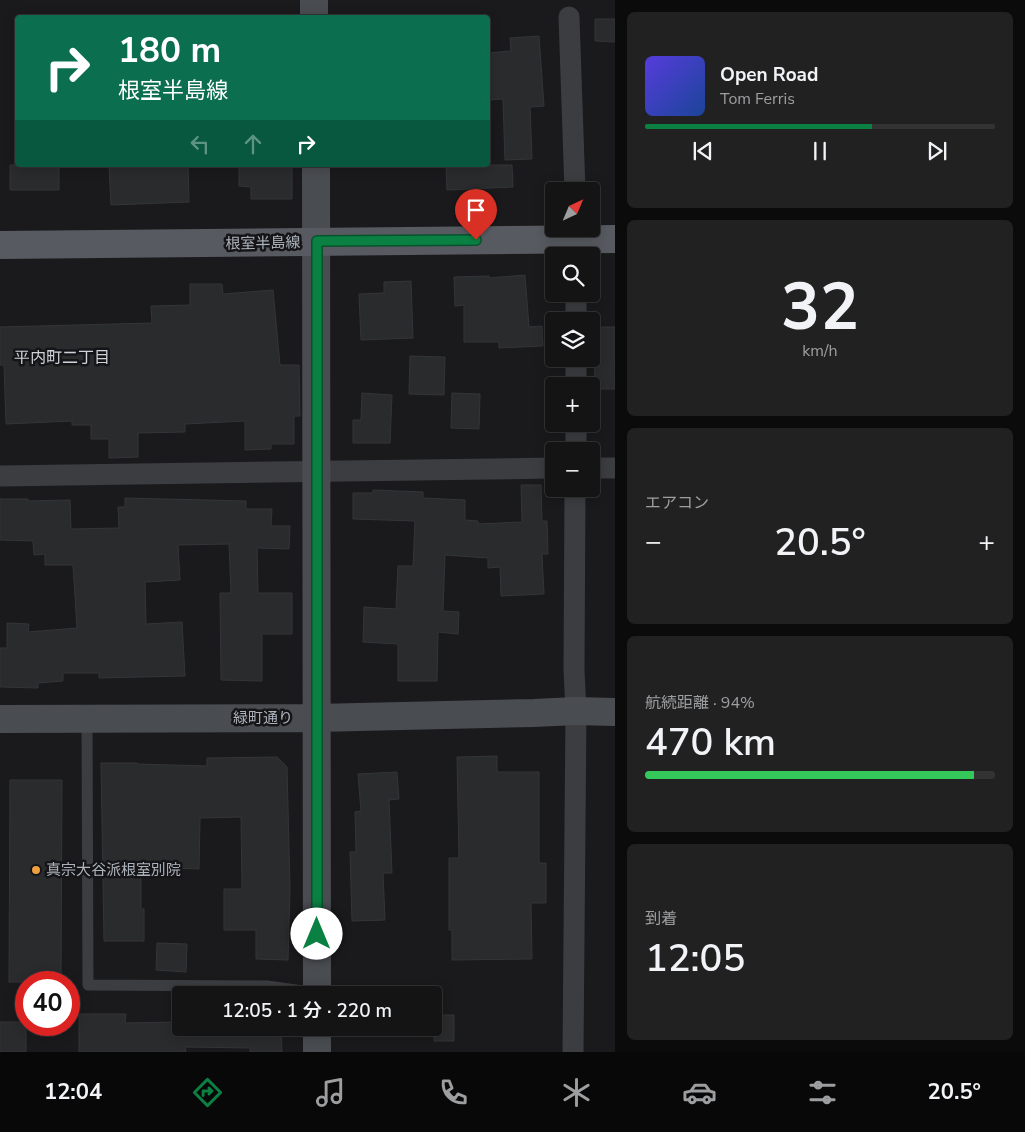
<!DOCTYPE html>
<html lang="ja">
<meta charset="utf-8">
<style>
body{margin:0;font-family:"Nunito Sans","Noto Sans JP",sans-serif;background:#212122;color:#f1f3f6;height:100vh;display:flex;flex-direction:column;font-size:19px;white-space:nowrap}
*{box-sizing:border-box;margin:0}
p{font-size:16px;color:#9d9ea0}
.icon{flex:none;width:28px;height:28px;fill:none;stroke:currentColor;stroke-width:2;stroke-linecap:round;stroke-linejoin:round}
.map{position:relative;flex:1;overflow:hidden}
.side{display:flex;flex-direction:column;gap:12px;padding:12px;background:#0b0b0c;width:410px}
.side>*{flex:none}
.top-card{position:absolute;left:15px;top:15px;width:475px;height:152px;border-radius:5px;box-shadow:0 2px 12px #0003,0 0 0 1px #333334;background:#0b6e4f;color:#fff;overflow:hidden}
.needle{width:32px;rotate:44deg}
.tools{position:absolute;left:545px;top:182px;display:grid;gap:10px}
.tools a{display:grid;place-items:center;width:55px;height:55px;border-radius:5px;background:#141415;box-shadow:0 2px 12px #0003,0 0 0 1px #333334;font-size:25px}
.speed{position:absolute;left:15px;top:971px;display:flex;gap:10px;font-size:25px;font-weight:700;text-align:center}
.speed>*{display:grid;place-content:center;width:65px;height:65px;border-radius:50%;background:#141415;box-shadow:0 2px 12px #0003,0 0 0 1px #333334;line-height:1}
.speed .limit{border:8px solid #d22;background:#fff;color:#111}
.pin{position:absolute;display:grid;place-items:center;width:42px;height:42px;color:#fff;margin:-51px -21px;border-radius:50% 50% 50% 0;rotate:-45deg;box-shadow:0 0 5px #0007}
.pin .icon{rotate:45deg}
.me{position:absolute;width:55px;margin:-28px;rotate:0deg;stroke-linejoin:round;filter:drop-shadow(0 0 4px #0008)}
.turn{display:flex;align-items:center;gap:18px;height:105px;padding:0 20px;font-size:22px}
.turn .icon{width:65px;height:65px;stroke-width:2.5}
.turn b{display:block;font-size:35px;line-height:42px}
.lanes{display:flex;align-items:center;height:48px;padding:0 20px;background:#0003;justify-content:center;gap:25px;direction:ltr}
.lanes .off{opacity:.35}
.big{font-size:38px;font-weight:600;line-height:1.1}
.side .card{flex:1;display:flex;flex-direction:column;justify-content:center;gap:8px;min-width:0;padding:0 18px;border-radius:8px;background:#212122}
.side .dial{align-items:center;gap:0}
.dial b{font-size:65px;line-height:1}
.song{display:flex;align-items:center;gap:15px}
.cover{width:60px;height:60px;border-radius:8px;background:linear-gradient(135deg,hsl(250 70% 55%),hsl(220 70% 35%))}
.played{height:5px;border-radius:2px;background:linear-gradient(90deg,#0b8043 65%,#333334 65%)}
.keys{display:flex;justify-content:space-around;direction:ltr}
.heat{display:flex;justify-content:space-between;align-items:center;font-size:28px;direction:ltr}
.charge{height:8px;border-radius:4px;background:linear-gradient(90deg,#34c759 94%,#333334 0)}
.trip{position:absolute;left:172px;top:986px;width:270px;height:50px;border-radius:5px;background:#141415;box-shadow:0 2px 12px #0003,0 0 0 1px #333334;font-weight:600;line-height:50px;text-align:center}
.tabs{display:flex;height:80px;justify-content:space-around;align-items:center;background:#080808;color:#9d9ea0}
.tabs .icon{width:35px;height:35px}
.tabs .on{color:#0b8043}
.tabs b{font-size:22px;color:#f1f3f6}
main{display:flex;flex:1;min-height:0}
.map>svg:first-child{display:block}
</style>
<main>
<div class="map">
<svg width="615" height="1052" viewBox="0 0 615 1052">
<rect width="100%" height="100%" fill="#1a1a1c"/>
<path fill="#2a2b2d" stroke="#343538" d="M595,19H615V42L595,41Z
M539,36L544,106L530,107L532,159L505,160L503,99L489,100L488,53L511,51L510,38Z
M10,165H59V190H10Z
M109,165H188L189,202L111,205Z
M239,165H292V199H251V187L239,186Z
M446,165H512L513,187L447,190Z
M525,275L529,327L542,326L543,346L499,348V342H464V305L455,306L454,277L489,276V278Z
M411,281L413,338L361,340L359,294L384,293V282Z
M190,284H222L223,294L273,290L280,365H299L300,416H294V444H271V449L245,450V421L185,424V432L138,433V457L109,458V439H91V425H72V421L6,424L4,365H0V327L152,323L151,306L190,305Z
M594,327H615V389H595Z
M410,356L445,357L444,395L409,394Z
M362,393L392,395L390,443H353V420H361Z
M452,393L480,394L479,429L451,428Z
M521,485H541L542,521H547L548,554H542L544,594L501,596L500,567L488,568V558L445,555L443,611L459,612L458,634L438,632L437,681H398V644L363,642L364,607L396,609L398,566H413L415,521L353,519V493H373V490L423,492V498L465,500V520L478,521V524L522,522Z
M125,498L246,501V509H272L271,526H290L289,549L257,548L258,593H292V634H262V681L221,680L220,593H231L229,544L178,545L180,580L145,582L146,624L182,622L185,676L99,678V673H63V681L38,683V688L0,687V648H7V623L29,624L28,632L77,628L73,565H45V554L34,555L33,541L0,540V499H28V501L70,500L71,529L119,528L118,507H125Z
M497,756V772H539V863H546V903H531L532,959L452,960V930H449V858H459L457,757Z
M277,757L287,767L290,889L288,960L256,959V930H224V889H242L241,817L200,818L199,869L141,867V909H144V941H104L101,763H137V764L207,766V758Z
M397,772L399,799L389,800L392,873H383L385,920L352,921L350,852H356L355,812L361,811L358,774Z
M10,780H62L61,982H9Z
M157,943L187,944L186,972L156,970Z
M79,1014H126L125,1023L181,1022V1028H281L282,1052H250V1048L185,1047L186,1052H79Z
M434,1015H454V1041H434Z
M0,1022H26V1052H0Z"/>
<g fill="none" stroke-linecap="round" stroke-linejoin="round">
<path stroke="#3b3d41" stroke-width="11" d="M87,719L88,985L267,986L317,993"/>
<path stroke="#3b3d41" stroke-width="21" d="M569,17L575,191
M576,229V256
M576,321V294
M576,386V359
M576,451V424
M591,468H615
M0,476L554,468
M573,1052L576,711L574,670L575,489"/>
<path stroke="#494c51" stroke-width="28" d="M314,0V18
M316,165L317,995
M0,719L316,718L534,713L576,711L615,712
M317,1028V1052"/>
<path stroke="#575a60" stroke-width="28" d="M0,245L615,239"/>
</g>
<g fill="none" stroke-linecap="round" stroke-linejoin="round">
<defs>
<path id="route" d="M317,934V241L476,240"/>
</defs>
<use href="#route" stroke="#07532c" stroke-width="12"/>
<use href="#route" stroke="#0b8043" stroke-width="9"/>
</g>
<circle fill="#ee9f41" stroke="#151518" stroke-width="2" cx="36" cy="870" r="5"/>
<g text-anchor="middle" stroke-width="5" stroke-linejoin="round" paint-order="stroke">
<g font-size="15" fill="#adb3bc" stroke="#151518">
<text transform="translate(263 243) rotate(-1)" y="5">根室半島線</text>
<text x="263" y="723">緑町通り</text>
</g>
<g font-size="15" fill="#adb3bc" stroke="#151518" text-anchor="start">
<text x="46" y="875">真宗大谷派根室別院</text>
</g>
<g font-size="16" fill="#ced2d8" stroke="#151518">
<text x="62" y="363">平内町二丁目</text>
</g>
</g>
</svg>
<div class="tools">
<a><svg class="needle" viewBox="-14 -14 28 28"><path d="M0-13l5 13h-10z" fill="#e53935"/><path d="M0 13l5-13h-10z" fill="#9d9ea0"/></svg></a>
<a><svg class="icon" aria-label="search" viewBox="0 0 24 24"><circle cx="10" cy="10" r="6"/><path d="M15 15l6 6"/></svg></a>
<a><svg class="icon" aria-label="layers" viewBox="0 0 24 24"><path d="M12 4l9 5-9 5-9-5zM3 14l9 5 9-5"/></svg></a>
<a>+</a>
<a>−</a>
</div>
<div class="speed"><div class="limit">40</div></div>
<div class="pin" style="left:476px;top:240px;background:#d93025"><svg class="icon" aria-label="arrive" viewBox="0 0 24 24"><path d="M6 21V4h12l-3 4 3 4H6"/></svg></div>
<svg class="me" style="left:317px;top:934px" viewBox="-20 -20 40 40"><circle r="19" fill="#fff"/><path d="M0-13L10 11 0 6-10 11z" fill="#0b8043"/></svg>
<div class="trip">12:05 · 1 分 · 220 m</div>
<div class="top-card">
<div class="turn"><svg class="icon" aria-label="right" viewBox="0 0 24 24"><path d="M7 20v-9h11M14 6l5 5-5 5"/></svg><div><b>180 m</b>根室半島線</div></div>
<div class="lanes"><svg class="icon off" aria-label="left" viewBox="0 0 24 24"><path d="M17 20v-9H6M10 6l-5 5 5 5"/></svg><svg class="icon off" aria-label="ahead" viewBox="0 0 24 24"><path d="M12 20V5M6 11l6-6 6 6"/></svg><svg class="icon" aria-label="right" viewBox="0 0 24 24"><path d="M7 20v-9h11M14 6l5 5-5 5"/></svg></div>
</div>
</div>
<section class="side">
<div class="card">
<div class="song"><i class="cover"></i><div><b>Open Road</b><p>Tom Ferris</p></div></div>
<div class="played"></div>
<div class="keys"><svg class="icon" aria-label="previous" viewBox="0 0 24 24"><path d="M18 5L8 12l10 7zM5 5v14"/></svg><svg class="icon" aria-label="pause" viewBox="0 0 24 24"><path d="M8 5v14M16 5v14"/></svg><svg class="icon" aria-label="next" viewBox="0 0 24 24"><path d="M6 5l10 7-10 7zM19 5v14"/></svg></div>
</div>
<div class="card dial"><b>32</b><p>km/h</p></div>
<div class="card"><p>エアコン</p>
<div class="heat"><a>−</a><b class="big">20.5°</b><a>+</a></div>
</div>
<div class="card"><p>航続距離 · 94%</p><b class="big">470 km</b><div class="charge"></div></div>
<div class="card"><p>到着</p><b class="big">12:05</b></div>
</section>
</main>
<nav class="tabs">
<b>12:04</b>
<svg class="icon on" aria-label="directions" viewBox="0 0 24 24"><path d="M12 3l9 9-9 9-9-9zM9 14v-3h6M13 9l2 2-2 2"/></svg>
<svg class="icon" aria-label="music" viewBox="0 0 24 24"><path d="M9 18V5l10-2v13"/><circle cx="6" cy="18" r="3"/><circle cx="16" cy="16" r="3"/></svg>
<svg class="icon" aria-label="phone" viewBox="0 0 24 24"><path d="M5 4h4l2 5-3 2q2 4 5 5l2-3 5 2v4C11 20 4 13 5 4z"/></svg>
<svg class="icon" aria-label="climate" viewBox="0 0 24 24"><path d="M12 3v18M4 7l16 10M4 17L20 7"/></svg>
<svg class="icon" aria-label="car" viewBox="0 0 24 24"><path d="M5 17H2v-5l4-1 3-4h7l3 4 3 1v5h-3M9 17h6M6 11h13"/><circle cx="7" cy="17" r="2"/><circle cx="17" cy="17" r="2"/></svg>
<svg class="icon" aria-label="filters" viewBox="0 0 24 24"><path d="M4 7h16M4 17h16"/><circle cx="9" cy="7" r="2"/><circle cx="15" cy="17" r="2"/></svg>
<b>20.5°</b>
</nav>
